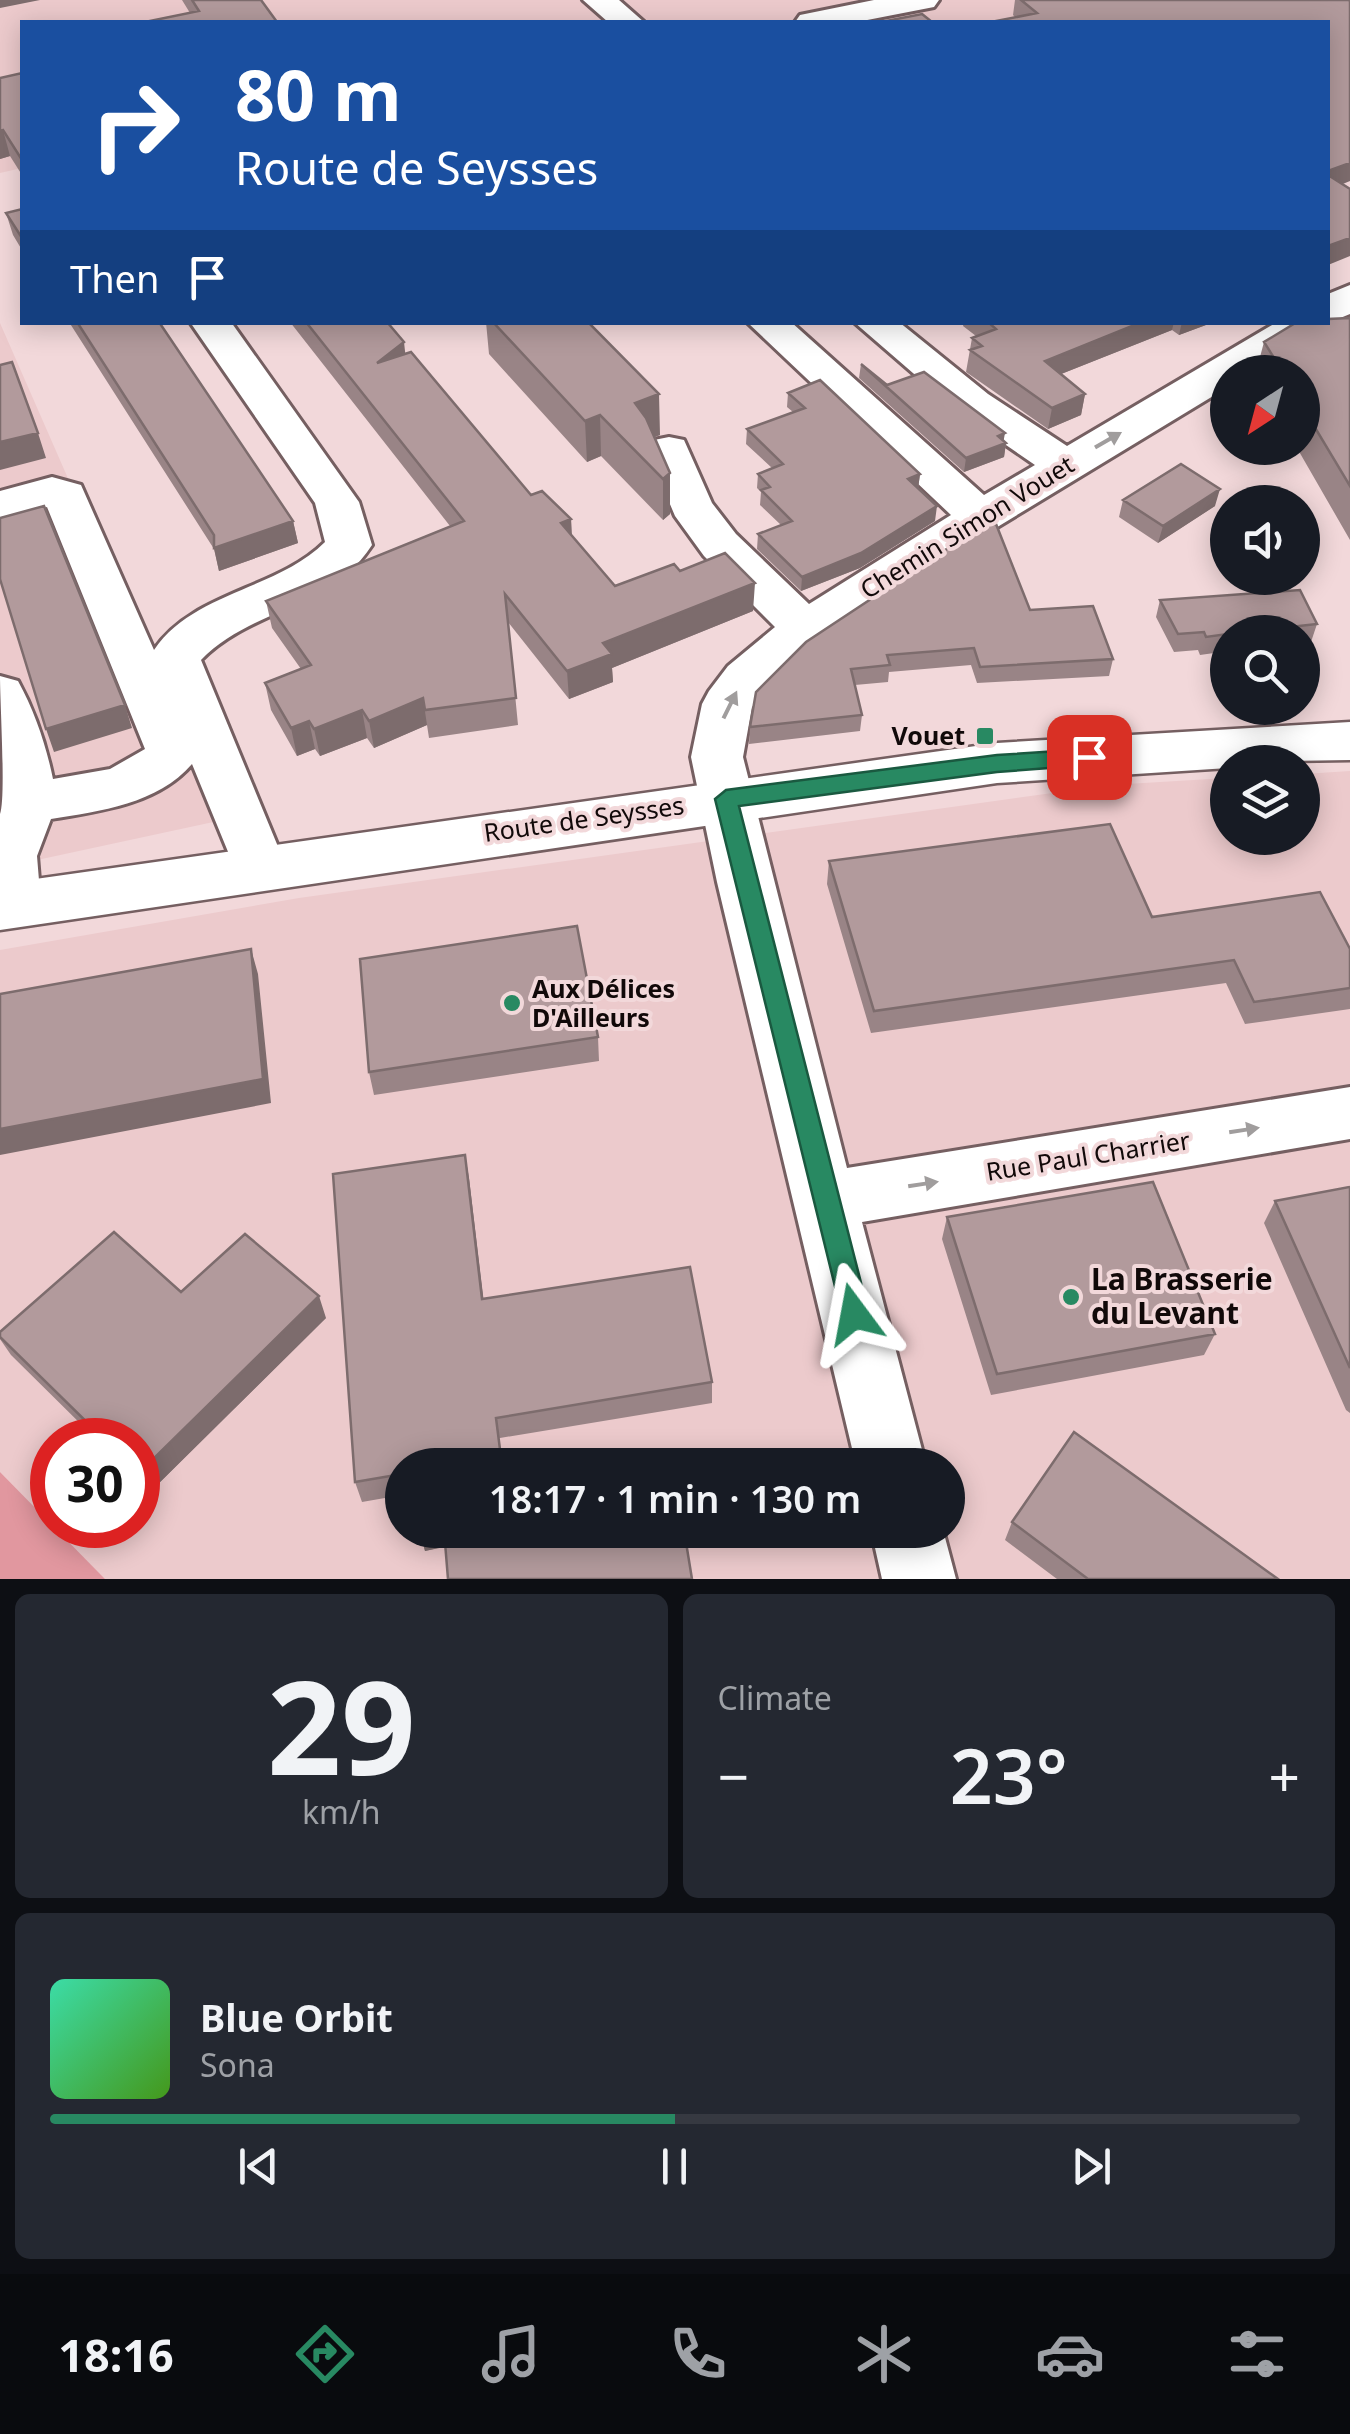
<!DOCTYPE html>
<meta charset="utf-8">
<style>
body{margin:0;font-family:"Noto Sans",sans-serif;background:#242831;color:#f1f3f6;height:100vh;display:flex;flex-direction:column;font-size:38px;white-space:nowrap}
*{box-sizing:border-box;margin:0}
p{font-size:32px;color:#9ea1a6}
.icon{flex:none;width:55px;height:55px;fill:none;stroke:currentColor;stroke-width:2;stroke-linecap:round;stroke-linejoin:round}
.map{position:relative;height:1579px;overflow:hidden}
.details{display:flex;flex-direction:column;gap:15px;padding:15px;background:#0d0f14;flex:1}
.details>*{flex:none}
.banner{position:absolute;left:20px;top:20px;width:1310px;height:305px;border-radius:0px;box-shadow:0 5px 25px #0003;background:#1a4fa0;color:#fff;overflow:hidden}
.needle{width:65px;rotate:216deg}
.controls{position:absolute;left:1210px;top:355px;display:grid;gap:20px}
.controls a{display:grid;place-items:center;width:110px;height:110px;border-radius:50%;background:#171b24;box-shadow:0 5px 25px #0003;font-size:50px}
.speed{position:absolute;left:30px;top:1418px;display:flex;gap:20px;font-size:50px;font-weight:700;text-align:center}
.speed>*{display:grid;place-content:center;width:130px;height:130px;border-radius:50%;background:#171b24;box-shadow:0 5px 25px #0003;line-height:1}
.speed .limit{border:15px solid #d22;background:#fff;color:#111}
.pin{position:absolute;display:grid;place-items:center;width:85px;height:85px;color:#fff;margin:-42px;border-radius:20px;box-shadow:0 5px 15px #0006}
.me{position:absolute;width:110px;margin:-55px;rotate:347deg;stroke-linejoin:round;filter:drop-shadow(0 0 8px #0008)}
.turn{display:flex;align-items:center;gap:35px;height:210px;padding:0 50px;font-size:45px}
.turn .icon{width:130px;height:130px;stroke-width:2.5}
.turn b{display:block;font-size:70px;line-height:85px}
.then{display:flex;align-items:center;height:95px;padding:0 50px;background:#0003;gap:20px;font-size:38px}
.big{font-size:75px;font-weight:600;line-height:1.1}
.details .widget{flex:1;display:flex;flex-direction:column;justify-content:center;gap:15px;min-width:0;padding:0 35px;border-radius:15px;background:#242831}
.details .dial{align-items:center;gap:0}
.dial b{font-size:130px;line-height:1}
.song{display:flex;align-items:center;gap:30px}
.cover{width:120px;height:120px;border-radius:15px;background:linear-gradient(135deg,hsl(160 70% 55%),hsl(100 70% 35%))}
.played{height:10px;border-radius:5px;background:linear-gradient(90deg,#288962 50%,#363941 50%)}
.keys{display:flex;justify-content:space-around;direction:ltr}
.heat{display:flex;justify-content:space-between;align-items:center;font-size:55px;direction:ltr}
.details .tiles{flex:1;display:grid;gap:15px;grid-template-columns:1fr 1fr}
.widget:last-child{grid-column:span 2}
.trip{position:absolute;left:385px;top:1448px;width:580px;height:100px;border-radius:50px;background:#171b24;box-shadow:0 5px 25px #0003;font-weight:600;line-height:100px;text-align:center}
.dock{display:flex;height:160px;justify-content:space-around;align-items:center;background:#090b0e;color:#9ea1a6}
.dock .icon{width:70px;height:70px}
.dock .on{color:#288962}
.dock b{font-size:45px;color:#f1f3f6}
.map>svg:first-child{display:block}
</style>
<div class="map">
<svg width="1350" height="1579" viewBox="0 0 1350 1579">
<rect width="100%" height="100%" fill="#f2d8da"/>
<path fill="#eccacc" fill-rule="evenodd" d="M0,0H1350V9L1313,22H22V168L0,173Z
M0,323L218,821L0,868Z
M1350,771V1579H105L0,1472V950L299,898L1110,785L1227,778L1228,838H1302L1303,774ZM52,1440H138V1525H52ZM402,1465H948V1530H402Z"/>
<path fill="#e1979f" d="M0,1472L105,1579H0Z"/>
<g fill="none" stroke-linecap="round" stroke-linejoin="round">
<defs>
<path id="minor" d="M583,0H619L644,22H608Z
M874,0H939L934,7L857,22H795L800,15Z
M1350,285V314L1328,323H1327L1321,331L1252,372H1228V387L923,572L802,656L752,707L743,757L847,1168L1350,1087V1139L862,1222L926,1465H856L717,882L691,757L702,704L709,691L728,666L775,627L704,556L675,516L647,450L654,440L669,437L684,440L712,503L736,534L809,604L951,515L747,322H791L984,495L1035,465L958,412L854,322H899L988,394L1067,446L1277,322H1328V294Z
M190,322H231L359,502L372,545C332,608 250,609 201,660L286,866L278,881L259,887L240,881L192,764C158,804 100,811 51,819L37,856L41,905L33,920L13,927L0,923V814C6,799 0,702 0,676L18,681C35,712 46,745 53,779L110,769L145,749L47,507L0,520V491L52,477L81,485L154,650C193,592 277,590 325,542L315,503Z
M871,1530H943L956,1579H882Z"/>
<path id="major" d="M1350,722V760L1228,762V768L997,783L0,930V884L997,743Z"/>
</defs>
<use href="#minor" stroke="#755f61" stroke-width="6"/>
<use href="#major" stroke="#755f61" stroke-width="5"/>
<use href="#minor" fill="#fff" fill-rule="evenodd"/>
<use href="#major" fill="#fff" fill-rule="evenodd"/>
</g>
<path fill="#998486" d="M182,0H261L190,13Z
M1015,0H1348L1016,18L1013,15Z
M22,73V175L10,156L0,159V78Z
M22,209V250L13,235L6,213Z
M1350,318V540L1297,448H1302V372H1256L1264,342Z
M69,322H159L293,521L298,543L219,571L214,549Z
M290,322H387L405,354L531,495L571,519L572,536L615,586L680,571L753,611L612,668L613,682L569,699L508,622L518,725L429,738L427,725L374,748L367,738L320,756L315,749L297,756L271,710L265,683L301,669L272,628L266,601L450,526Z
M486,322H588L660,435L654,437L670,473V514L663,520L601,456L587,462L489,354Z
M964,322H1214L1179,335L1172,330L1061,374L1085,394L1081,415L1048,429L966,372L972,338L976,336L963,326Z
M861,364L887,385L1004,442L1006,443L1004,457L964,472L859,378Z
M788,393L920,474L918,489L935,521L860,568L801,591L757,549L758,534L781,525L760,505L761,492L757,488L758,474L772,468L746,444L747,429L793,412L787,407Z
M1123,500L1215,506L1158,543L1119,517Z
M996,524L1030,610L1113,659L1109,676L977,683L971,665L889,672L888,682L855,685L862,715L860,731L749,744L750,727Z
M1160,600L1317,624L1311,642L1302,643V632H1228V651L1200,655L1198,650L1174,652L1156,617Z
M829,861L1350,949V1009L1245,1024L1226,983L871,1033L827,884Z
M598,1037L599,1061L374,1095L369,1072Z
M465,1155L483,1299L712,1382V1403L500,1438L402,1465V1495L362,1502L355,1482Z
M1350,1188V1413L1346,1410L1264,1223L1275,1201Z
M947,1217L1215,1334L1204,1355L991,1395L942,1239Z
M181,1292L326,1318L150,1492L138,1480V1440H97L11,1355L0,1339V1332Z
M1012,1522L1278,1579H1057L1005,1540Z
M420,1530H731V1536L686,1545L446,1546L425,1551Z"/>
<path fill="#7d6c6d" d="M0,0H40L0,8Z
M3,130L10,156L0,159V131Z
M1350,163V181L1328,190V171Z
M1350,238V256L1328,265V246Z
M1142,322H1174L1172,330L1041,382L1045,361Z
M1182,322H1214L1179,335Z
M404,342L407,369L377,363Z
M659,394L660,435L635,444V403Z
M1085,394L1081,415L1048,429L1052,408Z
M600,415L601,456L587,462L585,421Z
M38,433L46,458L0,470V442Z
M1005,433L1003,444L1006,443L1004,457L964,472L966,458L998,436Z
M670,473V514L663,520V479Z
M920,474L918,489L908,479Z
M1220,489L1215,506L1158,543L1163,526Z
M937,506L935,521L860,568L801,591L802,577Z
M571,519L572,547L561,523Z
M293,521L298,543L219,571L214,548Z
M755,583L753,611L612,668L613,682L569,699L567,671L603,643Z
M423,698L427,725L374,748L369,721Z
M125,705L132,728L54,752L46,729Z
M362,710L367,738L320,756L314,729Z
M309,721L315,749L297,756L291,728Z
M251,949L258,974L271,1103L0,1155V1129Z
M465,1155L469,1178L486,1320L482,1299Z
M319,1296L326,1318L150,1492L139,1473Z
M430,1530H445L449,1546L425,1551L420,1532Z"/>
<path fill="#b29a9c" stroke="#7d6c6d" stroke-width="2.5" d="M192,0H261L277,22H145L199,11Z
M1021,0H1348L1350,1V163L1328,171V22H991L1037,13Z
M922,14L932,22H881Z
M22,73V160L3,130L0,131V78Z
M1328,175L1350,189V238L1328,246Z
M22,209V238L6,213Z
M1350,318V486L1302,406V372H1283L1264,342L1297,322H1328V319Z
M77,322H159L293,521L214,548V535Z
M306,322H387L404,342L377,363L411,352L531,495L542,491L571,519L561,523L615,586L674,564L680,571L725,553L755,583L603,643L612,654L567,671L505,594L516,698L425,710L423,698L369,721L362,710L314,729L309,721L291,728L265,683L311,665L266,601L464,521Z
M493,322H588L659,394L635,403L646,418L670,473L663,479L600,415L585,421Z
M988,322H1142L1045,361L1085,394L1052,408L970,350L982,346L972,338L996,329Z
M12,362L38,433L0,442V365Z
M861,364L887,385L924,372L1005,433L998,436L1006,443L966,458Z
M820,380L920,474L908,479L937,506L861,553L802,577L758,534L792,521L761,490L770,487L758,474L783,464L747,429L805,408L788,393Z
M1181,464L1220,489L1163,526L1123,500Z
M44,506L125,705L46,729L0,579V518Z
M996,524L1030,610L1093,606L1113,659L980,667L974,648L887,655L890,665L851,669L862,715L750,727L756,692L806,642L983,525Z
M1300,590L1317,624L1245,632H1228V634L1206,637L1204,632L1178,634L1160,600Z
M1110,824L1152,917L1320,892L1350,949V988L1254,1002L1234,960L874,1011L829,861Z
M577,926L598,1037L369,1072L360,959Z
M251,949L263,1079L0,1129V994Z
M465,1155L482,1299L690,1267L712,1382L496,1418L502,1465H402V1474L355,1482L333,1174Z
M1153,1182L1215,1334L997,1374L947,1217Z
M1349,1187L1350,1188V1368L1275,1201Z
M114,1232L181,1292L245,1234L319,1296L139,1473L138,1440H105L0,1337V1332Z
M1074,1432L1278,1579H1088L1012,1522Z
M731,1454L733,1465H670Z
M444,1530H684L692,1579H448Z"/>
<defs><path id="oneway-solid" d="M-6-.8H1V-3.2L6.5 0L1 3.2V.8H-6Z" transform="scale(2.5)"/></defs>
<g fill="#a09d9d">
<use href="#oneway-solid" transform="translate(1108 440) rotate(-30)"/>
<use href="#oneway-solid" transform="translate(730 705) rotate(-64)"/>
<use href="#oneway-solid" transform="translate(1244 1130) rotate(-9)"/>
<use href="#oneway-solid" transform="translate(923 1184) rotate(-9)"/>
</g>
<path fill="#288962" stroke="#1a5940" stroke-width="2.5" d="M1089,749L1100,757L1089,765L997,772L739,806L869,1314L864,1323L854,1327L844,1323L715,799L726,790L997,755Z"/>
<g fill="#288962" stroke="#f2d8da" stroke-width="4">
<rect x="975" y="726" width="20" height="20" rx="5"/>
<circle cx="512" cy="1003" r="10"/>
<circle cx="1071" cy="1297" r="10"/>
</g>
<g text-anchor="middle" stroke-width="8" stroke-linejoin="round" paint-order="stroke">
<g font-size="25" fill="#110909" stroke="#f2d8da">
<text transform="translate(967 527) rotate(-32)" y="9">Chemin Simon Vouet</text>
<text transform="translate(584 819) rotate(-8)" y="9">Route de Seysses</text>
<text transform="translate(1088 1156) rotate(-9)" y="9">Rue Paul Charrier</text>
</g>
<g font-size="25" font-weight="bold" fill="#110909" stroke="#f2d8da" text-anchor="end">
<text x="965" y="745">Vouet</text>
<text x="532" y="998" text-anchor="start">Aux Délices<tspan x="532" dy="29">D'Ailleurs</tspan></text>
</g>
<g font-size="30" font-weight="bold" fill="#110909" stroke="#f2d8da" text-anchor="start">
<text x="1091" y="1290">La Brasserie<tspan x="1091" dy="34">du Levant</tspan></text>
</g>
</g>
</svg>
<div class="controls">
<a><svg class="needle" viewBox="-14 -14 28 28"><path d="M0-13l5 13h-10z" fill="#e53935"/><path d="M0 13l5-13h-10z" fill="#9ea1a6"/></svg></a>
<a><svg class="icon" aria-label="sound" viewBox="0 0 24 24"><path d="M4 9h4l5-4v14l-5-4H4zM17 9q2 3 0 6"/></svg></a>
<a><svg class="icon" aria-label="search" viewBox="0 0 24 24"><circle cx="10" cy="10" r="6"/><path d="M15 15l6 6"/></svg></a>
<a><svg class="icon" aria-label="layers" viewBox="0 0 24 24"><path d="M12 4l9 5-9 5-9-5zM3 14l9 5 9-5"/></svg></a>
</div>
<div class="speed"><div class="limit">30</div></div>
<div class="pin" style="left:1089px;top:757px;background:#d93025"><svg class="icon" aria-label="arrive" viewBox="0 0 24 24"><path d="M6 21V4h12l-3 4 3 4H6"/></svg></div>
<svg class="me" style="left:854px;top:1314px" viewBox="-20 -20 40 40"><path d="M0-17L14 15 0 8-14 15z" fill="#288962" stroke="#fff" stroke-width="4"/></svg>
<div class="trip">18:17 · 1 min · 130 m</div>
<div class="banner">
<div class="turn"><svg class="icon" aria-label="right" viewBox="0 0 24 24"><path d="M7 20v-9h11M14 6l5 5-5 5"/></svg><div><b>80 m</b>Route de Seysses</div></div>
<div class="then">Then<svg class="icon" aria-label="arrive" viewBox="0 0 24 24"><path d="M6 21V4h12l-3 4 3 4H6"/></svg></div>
</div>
</div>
<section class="details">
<div class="tiles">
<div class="widget dial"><b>29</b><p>km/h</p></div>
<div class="widget"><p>Climate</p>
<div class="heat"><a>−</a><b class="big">23°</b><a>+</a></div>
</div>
<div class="widget">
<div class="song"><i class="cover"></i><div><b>Blue Orbit</b><p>Sona</p></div></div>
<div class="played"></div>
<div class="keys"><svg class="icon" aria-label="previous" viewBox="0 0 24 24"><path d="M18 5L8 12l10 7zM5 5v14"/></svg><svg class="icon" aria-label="pause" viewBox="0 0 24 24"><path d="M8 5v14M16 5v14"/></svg><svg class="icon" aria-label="next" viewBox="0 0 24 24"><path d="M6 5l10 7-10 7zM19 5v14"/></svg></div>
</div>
</div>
</section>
<nav class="dock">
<b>18:16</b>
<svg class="icon on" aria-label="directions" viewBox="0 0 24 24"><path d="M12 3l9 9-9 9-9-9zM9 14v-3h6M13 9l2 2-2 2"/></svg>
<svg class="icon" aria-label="music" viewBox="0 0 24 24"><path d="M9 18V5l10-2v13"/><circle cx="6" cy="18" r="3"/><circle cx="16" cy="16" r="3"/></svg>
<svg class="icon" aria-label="phone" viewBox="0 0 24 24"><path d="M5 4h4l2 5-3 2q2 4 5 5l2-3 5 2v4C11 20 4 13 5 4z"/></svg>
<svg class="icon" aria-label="climate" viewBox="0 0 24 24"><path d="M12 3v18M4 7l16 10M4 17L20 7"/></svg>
<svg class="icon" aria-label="car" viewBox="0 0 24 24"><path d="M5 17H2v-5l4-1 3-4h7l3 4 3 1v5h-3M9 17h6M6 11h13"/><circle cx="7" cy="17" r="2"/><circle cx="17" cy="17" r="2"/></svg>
<svg class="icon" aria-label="filters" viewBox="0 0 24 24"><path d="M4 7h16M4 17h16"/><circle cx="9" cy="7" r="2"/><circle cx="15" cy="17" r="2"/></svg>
</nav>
